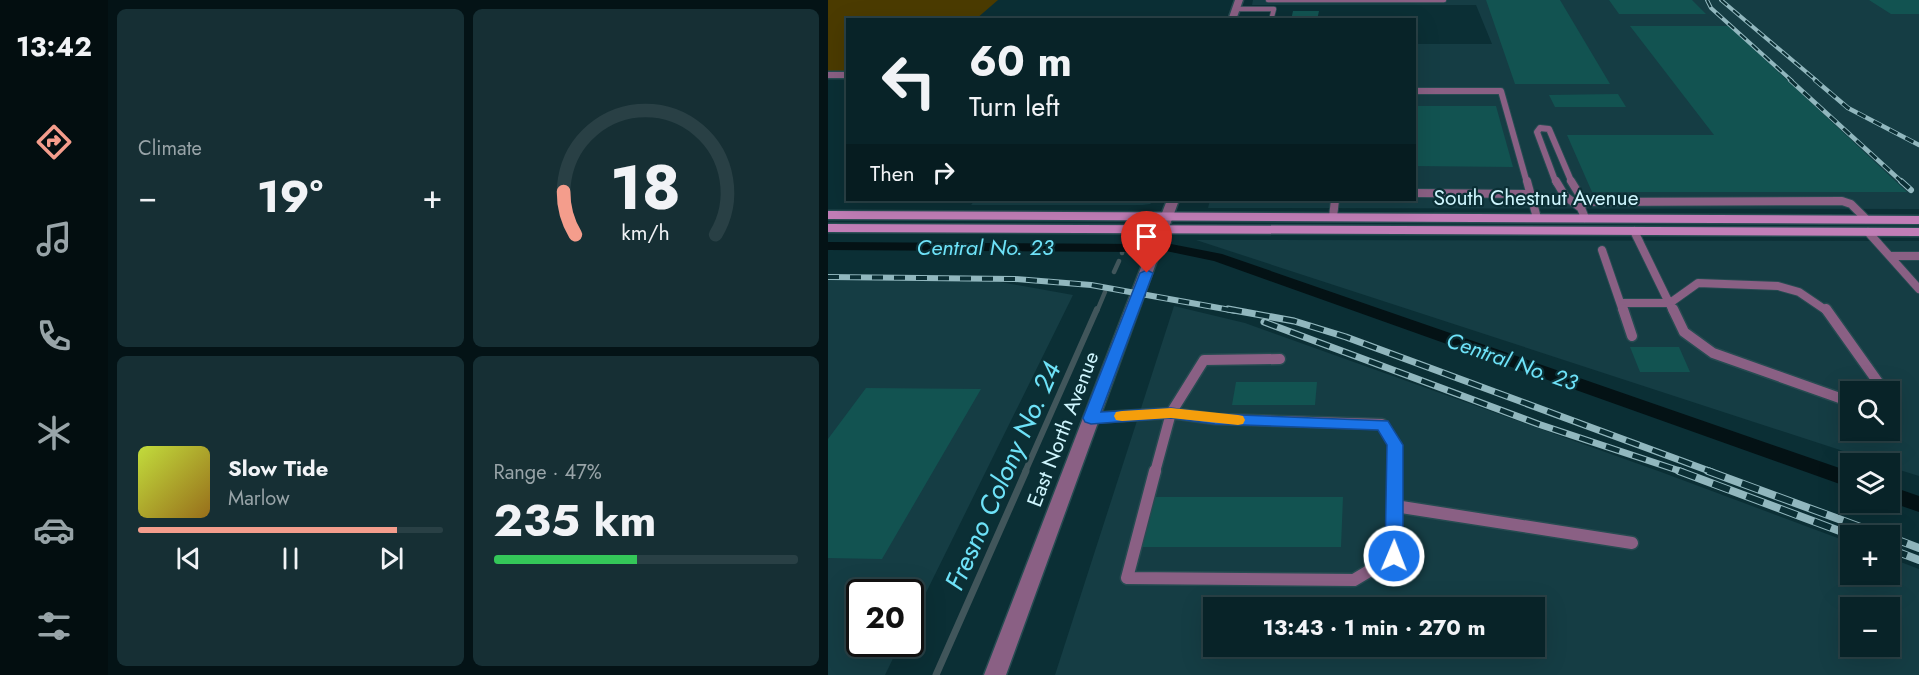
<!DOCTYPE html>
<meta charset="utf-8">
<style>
body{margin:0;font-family:Jost,sans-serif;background:#162f34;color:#f1f3f6;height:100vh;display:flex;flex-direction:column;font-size:22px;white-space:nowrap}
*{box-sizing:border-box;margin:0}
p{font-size:20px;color:#98a4a8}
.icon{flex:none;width:33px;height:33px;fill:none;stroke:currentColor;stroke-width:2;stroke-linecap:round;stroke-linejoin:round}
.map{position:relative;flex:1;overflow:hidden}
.drawer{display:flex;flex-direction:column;gap:9px;padding:9px;background:#041316;width:720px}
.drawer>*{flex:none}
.banner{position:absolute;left:18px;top:18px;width:570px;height:183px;border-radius:0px;box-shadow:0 6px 24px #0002,0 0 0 2px #294045;background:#082328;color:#f1f3f6;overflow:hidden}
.tools{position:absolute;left:1012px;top:381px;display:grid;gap:12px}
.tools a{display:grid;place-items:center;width:60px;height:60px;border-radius:0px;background:#082328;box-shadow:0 6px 24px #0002,0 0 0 2px #294045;font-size:30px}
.speed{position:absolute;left:18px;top:579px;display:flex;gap:12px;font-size:30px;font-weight:700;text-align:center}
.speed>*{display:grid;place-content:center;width:78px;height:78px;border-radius:50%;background:#082328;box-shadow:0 6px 24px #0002,0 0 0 2px #294045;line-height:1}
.speed .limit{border:3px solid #111;border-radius:9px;background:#fff;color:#111}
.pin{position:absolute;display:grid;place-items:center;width:51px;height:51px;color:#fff;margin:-62px -26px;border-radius:50% 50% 50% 0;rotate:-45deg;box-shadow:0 0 6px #0007}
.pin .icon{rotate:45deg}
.me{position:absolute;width:66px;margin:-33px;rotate:1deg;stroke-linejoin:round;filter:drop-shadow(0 0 4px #0008)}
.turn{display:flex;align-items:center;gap:21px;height:126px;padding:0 24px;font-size:27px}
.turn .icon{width:78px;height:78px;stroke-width:2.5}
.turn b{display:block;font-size:42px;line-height:51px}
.then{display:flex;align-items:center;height:57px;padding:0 24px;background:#0003;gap:12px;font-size:22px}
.big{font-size:45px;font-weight:700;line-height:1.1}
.drawer .tile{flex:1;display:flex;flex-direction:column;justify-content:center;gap:9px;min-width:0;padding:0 21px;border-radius:9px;background:#162f34}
.drawer .dial{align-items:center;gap:0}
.dial svg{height:156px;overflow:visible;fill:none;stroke:#294045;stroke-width:7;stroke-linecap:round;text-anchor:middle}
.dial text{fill:#f1f3f6;stroke:none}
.song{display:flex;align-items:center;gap:18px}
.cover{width:72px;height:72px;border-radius:9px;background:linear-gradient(135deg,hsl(70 70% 55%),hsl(40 70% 35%))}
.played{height:6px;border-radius:3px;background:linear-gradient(90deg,#f49d8c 85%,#294045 85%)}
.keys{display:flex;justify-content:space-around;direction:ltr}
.heat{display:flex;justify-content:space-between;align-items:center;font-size:33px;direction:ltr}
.charge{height:9px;border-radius:4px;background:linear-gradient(90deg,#34c759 47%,#294045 0)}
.drawer .tiles{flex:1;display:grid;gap:9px;grid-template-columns:repeat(2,1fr)}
.trip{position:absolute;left:375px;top:597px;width:342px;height:60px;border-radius:0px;background:#082328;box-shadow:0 6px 24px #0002,0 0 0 2px #294045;font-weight:700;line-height:60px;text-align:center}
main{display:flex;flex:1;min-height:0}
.tab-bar{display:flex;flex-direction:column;width:108px;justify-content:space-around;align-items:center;background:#030e10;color:#98a4a8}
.tab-bar .icon{width:42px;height:42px}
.tab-bar .on{color:#f49d8c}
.tab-bar b{font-size:27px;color:#f1f3f6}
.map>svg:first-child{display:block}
</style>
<main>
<nav class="tab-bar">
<b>13:42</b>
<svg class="icon on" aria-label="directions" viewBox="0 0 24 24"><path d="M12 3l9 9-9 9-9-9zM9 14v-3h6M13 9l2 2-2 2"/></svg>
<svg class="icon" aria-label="music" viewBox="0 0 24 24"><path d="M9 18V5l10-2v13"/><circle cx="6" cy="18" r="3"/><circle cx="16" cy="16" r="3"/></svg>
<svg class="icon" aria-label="phone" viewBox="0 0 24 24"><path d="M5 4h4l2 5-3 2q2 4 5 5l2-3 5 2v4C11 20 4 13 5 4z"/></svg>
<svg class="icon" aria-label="climate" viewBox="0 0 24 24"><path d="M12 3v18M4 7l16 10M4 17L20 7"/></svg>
<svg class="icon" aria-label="car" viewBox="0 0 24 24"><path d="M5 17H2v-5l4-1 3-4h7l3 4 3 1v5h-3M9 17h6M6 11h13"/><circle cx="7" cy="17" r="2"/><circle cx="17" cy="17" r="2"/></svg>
<svg class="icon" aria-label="filters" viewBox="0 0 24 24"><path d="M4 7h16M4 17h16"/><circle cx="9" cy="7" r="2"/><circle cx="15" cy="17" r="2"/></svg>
</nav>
<section class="drawer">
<div class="tiles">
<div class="tile"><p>Climate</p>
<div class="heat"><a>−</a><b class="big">19°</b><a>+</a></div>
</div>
<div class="tile dial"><svg viewBox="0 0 100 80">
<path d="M14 69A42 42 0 1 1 86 69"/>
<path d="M14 69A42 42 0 0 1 8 47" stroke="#f49d8c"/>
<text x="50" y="56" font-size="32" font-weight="700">18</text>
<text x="50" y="72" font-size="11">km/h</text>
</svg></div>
<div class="tile">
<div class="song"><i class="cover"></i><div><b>Slow Tide</b><p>Marlow</p></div></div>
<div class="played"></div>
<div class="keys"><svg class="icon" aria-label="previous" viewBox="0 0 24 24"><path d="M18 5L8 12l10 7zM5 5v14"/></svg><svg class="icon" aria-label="pause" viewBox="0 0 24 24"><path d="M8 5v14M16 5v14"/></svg><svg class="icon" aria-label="next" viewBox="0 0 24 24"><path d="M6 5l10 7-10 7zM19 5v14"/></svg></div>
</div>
<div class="tile"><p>Range · 47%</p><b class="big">235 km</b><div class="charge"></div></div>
</div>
</section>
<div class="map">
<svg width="1091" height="675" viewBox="0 0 1091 675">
<rect width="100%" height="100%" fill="#0b2f35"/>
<path fill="#153d44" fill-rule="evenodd" d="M425,0H1091V209L380,208L382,200H586L587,44H664L648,5H424Z
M147,200H328L322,204L315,205H143Z
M368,240L1091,241V476L1062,467V464L1052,463ZM1023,392H1062V430H1023Z
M0,280L167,281L245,295L83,623L82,592H32V644H72L57,675H0Z
M346,306L417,323L833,472L1023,543V574H1062V558L1091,569V675H227ZM386,608H706V646H386ZM1023,608H1062V646H1023Z"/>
<path fill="#4b3b00" d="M0,0H170L148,19L20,20L19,72H0Z"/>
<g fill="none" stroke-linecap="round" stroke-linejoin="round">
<path stroke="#41565b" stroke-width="4.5" d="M294,253L295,248
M286,272L291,261
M269,311L277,292"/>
<path stroke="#41565b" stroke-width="6" d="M197,472L269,309"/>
<path stroke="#41565b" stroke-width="7" d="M108,675L198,471"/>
<path fill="#041215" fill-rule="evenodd" d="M0,242L313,244L320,248L313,252L0,250Z
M343,244L394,254L1023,472V488L386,261L338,251L336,248Z
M1062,486L1091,496V512L1062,502Z"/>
</g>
<path fill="#125351" d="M658,0H732L782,84H687Z
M781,0H864L878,14H791Z
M1041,0H1091V14H1063Z
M465,11H491L489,20H463Z
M68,16L64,20H35L40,17Z
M802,26H901L1079,192H764L739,135H886Z
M790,94L798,107H727L721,95Z
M586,106H668L685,167L586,166Z
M802,347H851L862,372H812Z
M408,382H489L487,405H404Z
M38,388L153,389L54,559L0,558V439Z
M326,497H515L513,547H312Z"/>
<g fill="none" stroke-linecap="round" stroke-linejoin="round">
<defs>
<path id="service-far4" d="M440,0H616
M408,9H446L443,20"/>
<path id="service-far3" d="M586,91H673L699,183
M728,183L709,132L712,128L721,129L744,183"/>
<path id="service-far2" d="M699,181L709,218
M728,181L737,196L753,208
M743,181L756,202L753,208
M586,193L703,194
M756,202L1014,201L1023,204L1038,219
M753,208L757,218
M505,217L507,200
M806,231L845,311
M1040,232L1091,289
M774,250L795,311
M1062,256H1091
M793,303H842L870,283L950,286L971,292L999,311"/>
<path id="service-far1" d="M795,309L804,336
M845,309L856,332L885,353L1023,402
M998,309L1057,392
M343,413L387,419L554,424L567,445V472
M343,413L376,360L452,359
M263,418L343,413
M327,472L343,413"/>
<path id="service" d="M327,471L299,578L526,580L566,556L567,471
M567,506L804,543"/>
<path id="minor" d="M0,72H20V78H0Z"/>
<path id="tertiary" d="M407,0H415L408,20H400Z
M339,200H351L178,675H156Z"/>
<path id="secondary" d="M0,211L1091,216V224L0,219Z
M0,224L1091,228V236L0,232Z"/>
</defs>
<use href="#service-far4" stroke="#264b51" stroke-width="6"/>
<use href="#service-far3" stroke="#264b51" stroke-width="8"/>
<use href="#service-far2" stroke="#264b51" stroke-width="10"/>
<use href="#service-far1" stroke="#264b51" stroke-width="13"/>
<use href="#service" stroke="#264b51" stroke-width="15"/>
<use href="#minor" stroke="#264b51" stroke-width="3"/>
<use href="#tertiary" stroke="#264b51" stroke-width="3"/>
<use href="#secondary" stroke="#264b51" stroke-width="3"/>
<use href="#service-far4" stroke="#8a6084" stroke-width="4.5"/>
<use href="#service-far3" stroke="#8a6084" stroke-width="6"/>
<use href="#service-far2" stroke="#8a6084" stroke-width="8"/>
<use href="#service-far1" stroke="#8a6084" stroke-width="10"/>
<use href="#service" stroke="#8a6084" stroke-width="12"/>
<use href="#minor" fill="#8a6084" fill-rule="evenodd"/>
<use href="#tertiary" fill="#8a6084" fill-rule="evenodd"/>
<use href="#secondary" fill="#c17eb7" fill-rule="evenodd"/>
<defs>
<path id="rail-far4" d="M879,0L883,8L964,81
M893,0L989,81"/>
<path id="rail-far3" d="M962,80L1075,183
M987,80L1020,108L1091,145"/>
<path id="rail-far2" d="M1073,181L1083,190
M0,277L187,279L263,285L408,311"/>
<path id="rail-far1" d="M400,309L466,321L518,337L884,472
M436,322L710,424L855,472"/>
<path id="rail" d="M851,471L1025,536
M880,471L1057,536
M1062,537L1091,548
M1062,549L1091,560"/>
</defs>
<use href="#rail-far4" stroke="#91b7be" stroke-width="4"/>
<use href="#rail-far3" stroke="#91b7be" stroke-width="4.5"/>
<use href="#rail-far2" stroke="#91b7be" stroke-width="6"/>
<use href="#rail-far1" stroke="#91b7be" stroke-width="7"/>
<use href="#rail" stroke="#91b7be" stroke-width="8"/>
<use href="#rail-far4" stroke="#0b2f35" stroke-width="2" stroke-dasharray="8" stroke-linecap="butt"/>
<use href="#rail-far3" stroke="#0b2f35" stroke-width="3" stroke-dasharray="9" stroke-linecap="butt"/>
<use href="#rail-far2" stroke="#0b2f35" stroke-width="4" stroke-dasharray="11" stroke-linecap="butt"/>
<use href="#rail-far1" stroke="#0b2f35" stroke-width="4.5" stroke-dasharray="14" stroke-linecap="butt"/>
<use href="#rail" stroke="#0b2f35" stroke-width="6" stroke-dasharray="18" stroke-linecap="butt"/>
</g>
<path fill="#1a73e8" stroke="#114b97" stroke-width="1.5" d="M319,270L325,273L273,412L343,408L387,414L560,421L575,445V556L573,561L566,563L560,561L557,556L559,445L550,430L387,424L343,418L263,424L257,422L255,418L312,273Z"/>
<path fill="#f59e0b" d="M343,408L410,415L415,416L417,420L415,424L410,425L343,418L294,421L288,420L286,416L288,412L294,411Z"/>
<g text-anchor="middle" stroke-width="4.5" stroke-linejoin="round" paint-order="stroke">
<g font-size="21" fill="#cef5fd" stroke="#0b2f35">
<text x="708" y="205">South Chestnut Avenue</text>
<text transform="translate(235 429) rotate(-69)" y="7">East North Avenue</text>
</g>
<g font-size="22" font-style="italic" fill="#6ee2f8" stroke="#0b2f35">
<text x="157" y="255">Central No. 23</text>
<text transform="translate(684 361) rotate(19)" y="8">Central No. 23</text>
</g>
<g font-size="27" font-style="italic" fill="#6ee2f8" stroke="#0b2f35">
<text transform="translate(175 476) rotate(-66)" y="9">Fresno Colony No. 24</text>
</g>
</g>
</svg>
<div class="tools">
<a><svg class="icon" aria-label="search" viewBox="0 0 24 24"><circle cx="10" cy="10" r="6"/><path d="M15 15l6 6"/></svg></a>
<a><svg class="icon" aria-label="layers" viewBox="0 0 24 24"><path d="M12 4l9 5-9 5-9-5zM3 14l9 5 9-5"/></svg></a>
<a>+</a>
<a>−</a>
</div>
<div class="speed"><div class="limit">20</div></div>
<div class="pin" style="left:319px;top:273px;background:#d93025"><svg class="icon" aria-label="arrive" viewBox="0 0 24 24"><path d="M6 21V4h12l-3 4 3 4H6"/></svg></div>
<svg class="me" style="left:566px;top:556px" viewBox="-20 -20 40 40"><circle r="17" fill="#1a73e8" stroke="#fff" stroke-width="3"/><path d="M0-11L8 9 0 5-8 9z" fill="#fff"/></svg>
<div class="trip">13:43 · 1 min · 270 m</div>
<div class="banner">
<div class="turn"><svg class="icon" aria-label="left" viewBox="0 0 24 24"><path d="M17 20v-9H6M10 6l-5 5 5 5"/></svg><div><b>60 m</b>Turn left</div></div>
<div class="then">Then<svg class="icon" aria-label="right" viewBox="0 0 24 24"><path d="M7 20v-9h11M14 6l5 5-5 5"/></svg></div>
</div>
</div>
</main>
